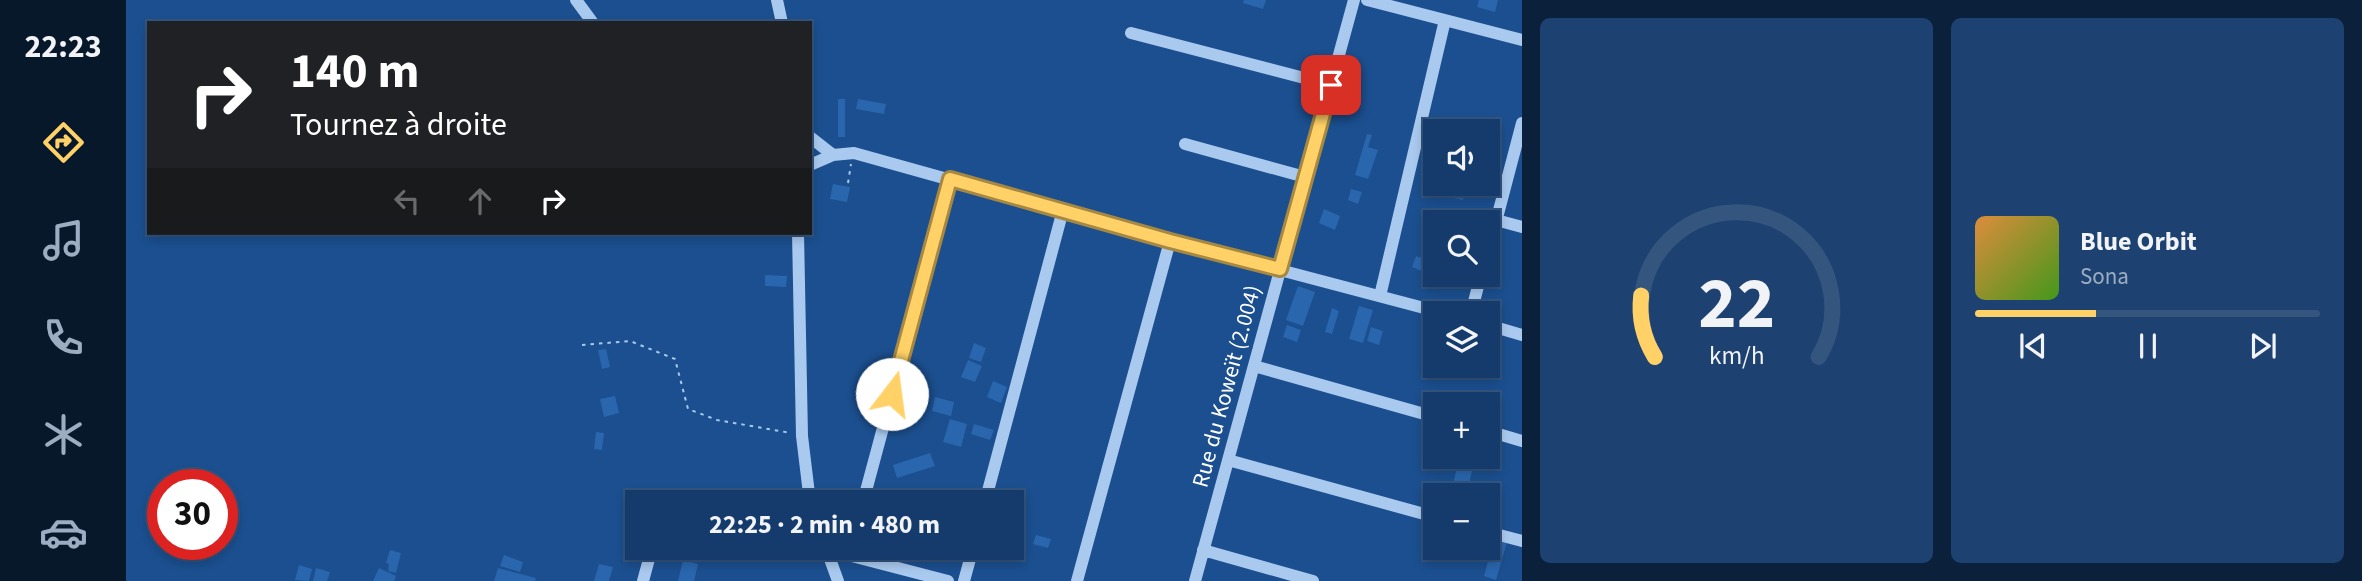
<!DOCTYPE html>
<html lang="fr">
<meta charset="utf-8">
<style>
body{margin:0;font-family:"Source Sans 3",sans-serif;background:#1d4271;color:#f1f3f6;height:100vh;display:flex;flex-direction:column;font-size:26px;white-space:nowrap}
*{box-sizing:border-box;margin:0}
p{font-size:23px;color:#9dadc1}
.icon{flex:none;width:38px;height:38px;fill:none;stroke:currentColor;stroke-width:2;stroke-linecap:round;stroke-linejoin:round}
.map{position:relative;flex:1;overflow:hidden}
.sheet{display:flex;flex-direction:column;gap:18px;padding:18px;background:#0b203b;width:840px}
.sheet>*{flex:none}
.banner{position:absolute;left:21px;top:21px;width:665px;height:214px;border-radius:0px;box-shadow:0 4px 10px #0003,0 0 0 2px #33557e;background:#202124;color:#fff;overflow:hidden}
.tools{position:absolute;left:1297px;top:119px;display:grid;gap:14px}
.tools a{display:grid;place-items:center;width:77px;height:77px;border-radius:0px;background:#143b6b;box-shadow:0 4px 10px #0003,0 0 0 2px #33557e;font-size:35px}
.speed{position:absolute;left:21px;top:469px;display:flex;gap:14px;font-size:35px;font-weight:700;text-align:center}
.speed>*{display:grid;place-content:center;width:91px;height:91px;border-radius:50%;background:#143b6b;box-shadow:0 4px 10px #0003,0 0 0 2px #33557e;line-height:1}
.speed .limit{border:10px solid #d22;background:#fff;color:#111}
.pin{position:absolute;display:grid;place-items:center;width:60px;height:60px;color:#fff;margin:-30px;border-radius:14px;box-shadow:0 4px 10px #0006}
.me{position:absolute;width:77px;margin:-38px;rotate:15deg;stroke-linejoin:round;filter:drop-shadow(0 0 5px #0008)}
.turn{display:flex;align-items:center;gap:24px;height:147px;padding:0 28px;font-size:32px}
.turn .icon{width:91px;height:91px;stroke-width:2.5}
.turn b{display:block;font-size:49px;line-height:60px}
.lanes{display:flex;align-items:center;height:66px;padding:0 28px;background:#0003;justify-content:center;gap:35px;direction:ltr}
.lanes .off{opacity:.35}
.sheet .tile{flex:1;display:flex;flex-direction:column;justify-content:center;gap:10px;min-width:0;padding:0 24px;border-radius:10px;background:#1d4271}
.sheet .dial{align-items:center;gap:0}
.dial svg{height:182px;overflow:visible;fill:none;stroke:#33557e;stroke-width:7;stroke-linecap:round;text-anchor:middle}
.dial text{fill:#f1f3f6;stroke:none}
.song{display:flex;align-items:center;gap:21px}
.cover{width:84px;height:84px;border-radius:10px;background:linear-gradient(135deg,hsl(30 70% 55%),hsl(100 70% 35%))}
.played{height:7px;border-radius:4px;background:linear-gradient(90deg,#ffd166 35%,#33557e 35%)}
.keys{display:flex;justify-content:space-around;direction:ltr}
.sheet .tiles{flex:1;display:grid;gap:18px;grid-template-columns:repeat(2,1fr)}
.trip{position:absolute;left:499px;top:490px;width:399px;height:70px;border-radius:0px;background:#143b6b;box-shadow:0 4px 10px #0003,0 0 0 2px #33557e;font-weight:700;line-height:70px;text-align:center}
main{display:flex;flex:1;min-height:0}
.menu{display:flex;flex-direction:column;width:126px;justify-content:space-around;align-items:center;background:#08182b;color:#9dadc1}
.menu .icon{width:49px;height:49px}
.menu .on{color:#ffd166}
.menu b{font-size:32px;color:#f1f3f6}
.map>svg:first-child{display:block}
</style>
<main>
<nav class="menu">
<b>22:23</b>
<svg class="icon on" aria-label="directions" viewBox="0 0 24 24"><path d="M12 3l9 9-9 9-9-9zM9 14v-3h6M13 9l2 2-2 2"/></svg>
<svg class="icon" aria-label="music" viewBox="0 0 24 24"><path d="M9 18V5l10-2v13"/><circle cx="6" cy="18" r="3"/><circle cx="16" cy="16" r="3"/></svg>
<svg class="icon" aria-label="phone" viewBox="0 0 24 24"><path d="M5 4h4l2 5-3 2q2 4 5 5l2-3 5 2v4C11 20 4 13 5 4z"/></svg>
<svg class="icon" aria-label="climate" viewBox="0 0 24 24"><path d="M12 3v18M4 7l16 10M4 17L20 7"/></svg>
<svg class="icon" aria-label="car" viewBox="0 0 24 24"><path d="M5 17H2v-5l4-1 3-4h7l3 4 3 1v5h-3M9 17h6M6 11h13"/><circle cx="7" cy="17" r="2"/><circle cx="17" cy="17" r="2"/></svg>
</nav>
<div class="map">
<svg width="1396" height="581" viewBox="0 0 1396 581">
<rect width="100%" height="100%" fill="#1b4f8f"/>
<path fill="#2a66ad" d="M1118,0H1140L1137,9L1117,3Z
M1353,0H1372L1369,12L1351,7Z
M1212,87L1226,92L1222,105L1208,100Z
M712,99H719V137H712Z
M732,99L760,104L758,114L730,109Z
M1241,134L1246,135L1242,147L1252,150L1242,179L1229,175Z
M707,184L724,187L721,202L704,199Z
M1325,184H1341L1337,200L1323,197Z
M1225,189L1236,192L1232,204L1222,200Z
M1198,209L1214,216L1209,230L1193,223Z
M1290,256L1299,259L1296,271L1286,267Z
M639,275L661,276L660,287L639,286Z
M1172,286L1189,292L1177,326L1160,320Z
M1233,306L1247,310L1237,343L1223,339Z
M1206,308L1213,311L1206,334L1199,332Z
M1161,325L1175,330L1171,342L1157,337Z
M1245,327L1257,331L1253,345L1241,341Z
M848,343L860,348L855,362L843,358Z
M480,349L484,367L476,369L472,350Z
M842,360L856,366L849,382L835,377Z
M867,381L881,387L875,403L861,397Z
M489,396L493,413L478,417L474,399Z
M809,397L828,402L825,416L806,411Z
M824,419L841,424L835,447L817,442Z
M848,424L868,430L864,440L845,434Z
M470,432L478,433L476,450L468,449Z
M804,453L809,466L771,478L767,465Z
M1331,467L1346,471L1341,493L1326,489Z
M910,535L925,539L922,548L907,544Z
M1368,538L1381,542L1370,580L1358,576Z
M556,548H578L575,559L554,553Z
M264,550L275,553L270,573L262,571L263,564L260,563Z
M378,555L397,562L394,572L374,566Z
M557,560L572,564L568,581H552Z
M473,564L487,567L483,581H468Z
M173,565L186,569L183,581L169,580Z
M190,568L204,572L201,581H187Z
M253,568L270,576L268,581H247Z
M372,568L410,578L409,581H368Z"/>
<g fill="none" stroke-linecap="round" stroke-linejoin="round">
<path stroke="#a9c9ee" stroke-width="2" stroke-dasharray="3.5 5" stroke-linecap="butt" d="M722,183L725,164
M456,345L504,341L549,359L562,409L591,420L665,433"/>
<path stroke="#a9c9ee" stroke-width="12" d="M450,0L467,23
M651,0L656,23
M1241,0L1396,40
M1005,33L1205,85
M684,137L707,155
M1059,144L1179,177
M684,165L707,155L728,153L1044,241L1317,313
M1370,220L1396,227
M672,233L676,436L684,502
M1362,252L1396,123
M1254,296L1319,20
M1345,313L1355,275
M1362,325L1396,335
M1128,366L1309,417
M1362,431L1396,441
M1102,460L1309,517
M539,502L540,498L560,502
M737,502L824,179
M859,502L937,210
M1362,532L1396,541
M695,548L822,581
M700,548L712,581
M1077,550L1187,581
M517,581L526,548
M838,581L847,548
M951,581L1044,241
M1069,581L1228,0"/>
</g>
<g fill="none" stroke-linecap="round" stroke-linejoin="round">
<defs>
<path id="route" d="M766,394L824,179L1044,241L1154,269L1205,85"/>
</defs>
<use href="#route" stroke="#a68842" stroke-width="18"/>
<use href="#route" stroke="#ffd166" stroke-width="12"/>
</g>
<g text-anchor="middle" stroke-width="7" stroke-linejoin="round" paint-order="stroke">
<g font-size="23" fill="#fff" stroke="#1b4f8f">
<text transform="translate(1100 386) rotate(-75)" y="8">Rue du Koweït (2.004)</text>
</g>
</g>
</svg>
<div class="tools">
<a><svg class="icon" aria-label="sound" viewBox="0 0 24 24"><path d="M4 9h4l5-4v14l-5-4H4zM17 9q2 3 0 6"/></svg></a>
<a><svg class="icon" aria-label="search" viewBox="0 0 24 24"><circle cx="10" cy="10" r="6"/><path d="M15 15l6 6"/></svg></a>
<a><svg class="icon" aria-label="layers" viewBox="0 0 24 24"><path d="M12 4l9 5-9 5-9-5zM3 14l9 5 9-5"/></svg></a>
<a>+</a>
<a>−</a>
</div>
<div class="speed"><div class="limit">30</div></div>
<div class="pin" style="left:1205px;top:85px;background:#d93025"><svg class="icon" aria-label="arrive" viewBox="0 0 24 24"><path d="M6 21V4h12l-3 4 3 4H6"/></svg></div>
<svg class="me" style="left:766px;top:394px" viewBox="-20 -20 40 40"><circle r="19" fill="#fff"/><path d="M0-13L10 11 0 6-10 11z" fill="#ffd166"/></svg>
<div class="trip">22:25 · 2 min · 480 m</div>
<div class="banner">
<div class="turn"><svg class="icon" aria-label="right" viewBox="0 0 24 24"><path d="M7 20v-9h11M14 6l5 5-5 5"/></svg><div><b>140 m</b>Tournez à droite</div></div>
<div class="lanes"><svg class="icon off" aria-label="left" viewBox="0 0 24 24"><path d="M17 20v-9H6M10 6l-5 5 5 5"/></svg><svg class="icon off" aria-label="ahead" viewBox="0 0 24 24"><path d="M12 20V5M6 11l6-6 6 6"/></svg><svg class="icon" aria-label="right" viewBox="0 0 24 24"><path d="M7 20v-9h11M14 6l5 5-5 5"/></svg></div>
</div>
</div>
<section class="sheet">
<div class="tiles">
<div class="tile dial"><svg viewBox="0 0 100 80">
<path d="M14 69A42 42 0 1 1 86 69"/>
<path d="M14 69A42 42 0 0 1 8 42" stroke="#ffd166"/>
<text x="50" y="56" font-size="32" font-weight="700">22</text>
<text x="50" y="72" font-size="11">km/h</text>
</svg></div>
<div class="tile">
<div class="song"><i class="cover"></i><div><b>Blue Orbit</b><p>Sona</p></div></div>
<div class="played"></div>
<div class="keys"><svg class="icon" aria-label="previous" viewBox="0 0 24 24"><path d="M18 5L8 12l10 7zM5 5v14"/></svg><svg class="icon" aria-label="pause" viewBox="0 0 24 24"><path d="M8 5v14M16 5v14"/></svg><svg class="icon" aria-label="next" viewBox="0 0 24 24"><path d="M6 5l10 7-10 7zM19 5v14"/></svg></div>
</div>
</div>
</section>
</main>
